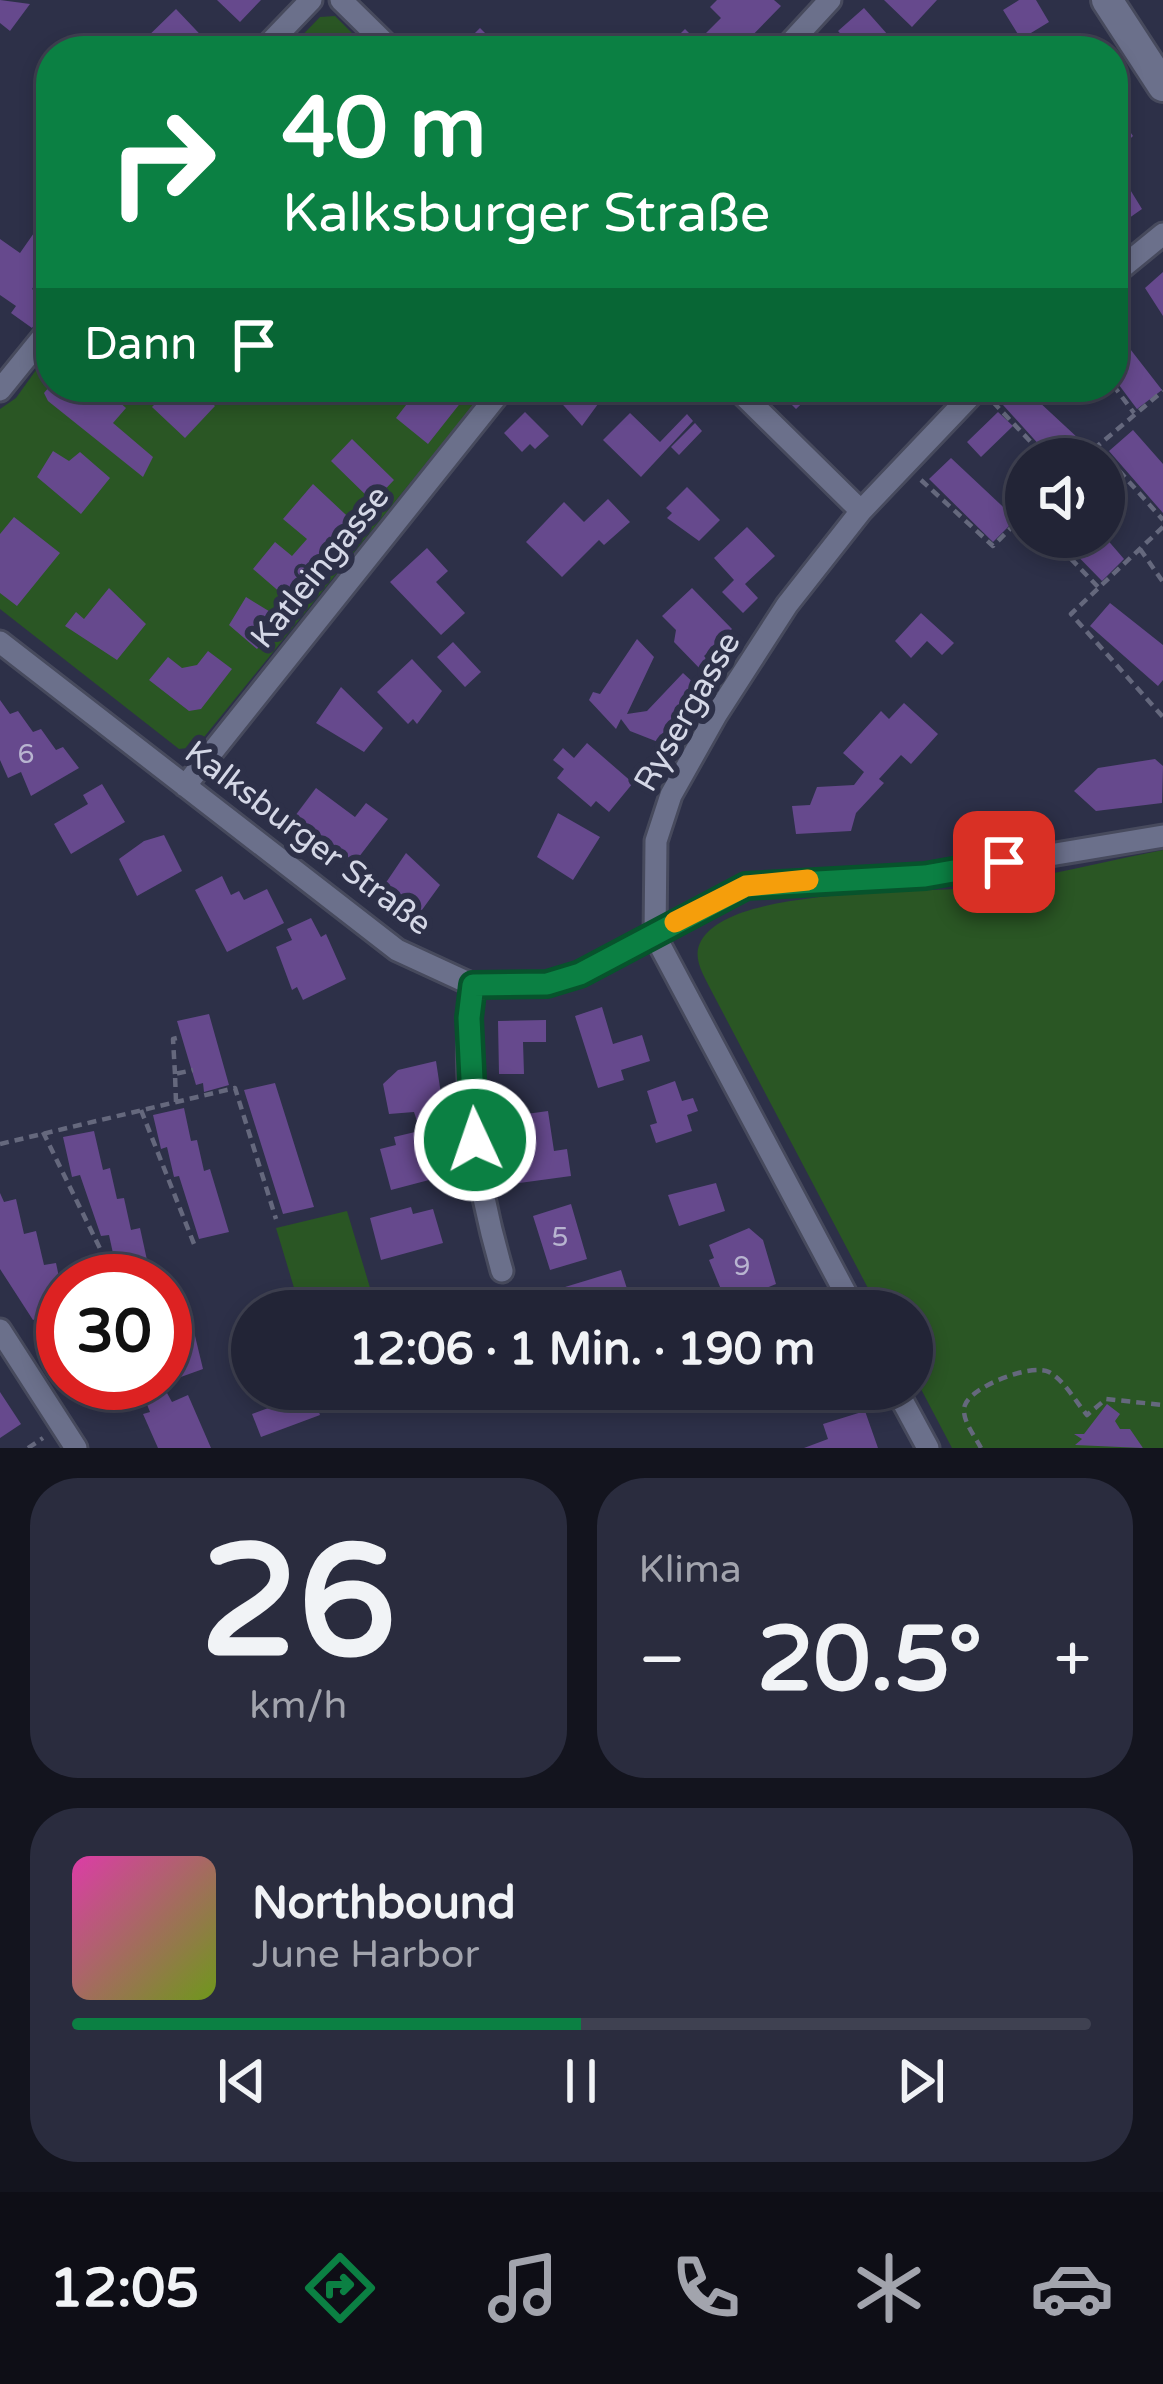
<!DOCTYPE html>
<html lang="de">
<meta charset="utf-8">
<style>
body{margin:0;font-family:"Varela Round",sans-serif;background:#2a2c3e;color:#f1f3f6;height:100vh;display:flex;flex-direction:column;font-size:45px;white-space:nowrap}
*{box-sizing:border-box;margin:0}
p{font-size:39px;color:#a2a4ad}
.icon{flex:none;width:66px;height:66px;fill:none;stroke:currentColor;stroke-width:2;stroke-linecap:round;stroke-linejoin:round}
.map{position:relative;height:1448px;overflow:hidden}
.sheet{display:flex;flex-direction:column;gap:30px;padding:30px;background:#13141e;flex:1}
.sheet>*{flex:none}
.guide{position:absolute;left:36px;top:36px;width:1092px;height:366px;border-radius:48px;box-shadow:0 6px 18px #0003,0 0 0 3px #3f4151;background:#0b8043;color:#fff;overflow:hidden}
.fabs{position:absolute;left:1005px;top:438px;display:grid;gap:24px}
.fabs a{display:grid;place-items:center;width:120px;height:120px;border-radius:50%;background:#222436;box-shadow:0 6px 18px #0003,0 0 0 3px #3f4151;font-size:60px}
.speed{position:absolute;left:36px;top:1254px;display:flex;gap:24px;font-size:60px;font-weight:700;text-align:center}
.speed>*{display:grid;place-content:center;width:156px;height:156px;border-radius:50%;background:#222436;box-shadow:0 6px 18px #0003,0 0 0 3px #3f4151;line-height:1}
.speed .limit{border:18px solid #d22;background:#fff;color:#111}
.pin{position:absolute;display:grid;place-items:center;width:102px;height:102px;color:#fff;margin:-51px;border-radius:24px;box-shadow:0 6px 18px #0006}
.me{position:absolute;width:132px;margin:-66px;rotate:357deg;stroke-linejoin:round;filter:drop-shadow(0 0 9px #0008)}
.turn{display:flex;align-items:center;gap:42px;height:252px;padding:0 48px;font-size:54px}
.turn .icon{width:156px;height:156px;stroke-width:2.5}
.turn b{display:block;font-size:84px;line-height:102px}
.then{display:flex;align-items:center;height:114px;padding:0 48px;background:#0003;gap:24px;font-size:45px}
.big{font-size:90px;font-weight:700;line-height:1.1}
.sheet .widget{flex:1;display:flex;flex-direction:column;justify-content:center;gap:18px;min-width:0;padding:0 42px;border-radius:48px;background:#2a2c3e}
.sheet .dial{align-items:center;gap:0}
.dial b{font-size:156px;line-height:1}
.song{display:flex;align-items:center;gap:36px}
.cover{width:144px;height:144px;border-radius:18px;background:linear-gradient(135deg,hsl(320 70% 55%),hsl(80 70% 35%))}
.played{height:12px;border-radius:6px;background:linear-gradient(90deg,#0b8043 50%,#3f4151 50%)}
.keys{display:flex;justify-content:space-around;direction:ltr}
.heat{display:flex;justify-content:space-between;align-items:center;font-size:66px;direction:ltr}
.sheet .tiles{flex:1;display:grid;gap:30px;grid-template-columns:1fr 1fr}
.widget:last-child{grid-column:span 2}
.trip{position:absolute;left:231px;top:1290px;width:702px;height:120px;border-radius:60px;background:#222436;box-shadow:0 6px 18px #0003,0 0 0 3px #3f4151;font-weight:700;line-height:120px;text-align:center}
.dock{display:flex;height:192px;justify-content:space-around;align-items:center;background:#0e0e16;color:#a2a4ad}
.dock .icon{width:84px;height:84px}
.dock .on{color:#0b8043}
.dock b{font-size:54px;color:#f1f3f6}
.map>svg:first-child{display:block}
</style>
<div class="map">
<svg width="1163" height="1448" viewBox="0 0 1163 1448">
<rect width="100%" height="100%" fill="#2d3048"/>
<path fill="#2a5624" d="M335,16L370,51H287L320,17Z
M51,349V387H488L196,747L179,749L0,609V409L16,398Z
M1163,850V1448H952L912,1372V1311H880L712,992C705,977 691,958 701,941C732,886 916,895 974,887C1037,879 1100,862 1163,850Z
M347,1211L377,1311H301L276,1228Z"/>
<path fill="#66498d" d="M0,0L30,4L10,31L0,23Z
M217,0H261L240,22Z
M717,0H774L781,6L746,42L741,38L724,51L706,33L721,18L710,7Z
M884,0H937L912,27Z
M1019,0H1036L1049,22L1021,39L1003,10Z
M864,8L888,35L870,51H856L838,31Z
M176,9L213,48L210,51H145L139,45Z
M480,28L503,51H457Z
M685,29L707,51H663Z
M1120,117L1133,136L1115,153L1113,121Z
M1118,170L1142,209L1122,223L1125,227L1113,238V173Z
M43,220L51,225V262L32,289L50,302L32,328L11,313L16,306L0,295V239L20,253Z
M1163,272V316L1145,288Z
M1113,327L1162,390L1137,409L1113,377Z
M49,387H102L126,408L113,423L153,457L143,477L48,401L44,393Z
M172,387L187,393L195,387L215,406L185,438L152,407Z
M420,387H473L428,444L396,418Z
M547,387H619L610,397L606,393L582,426Z
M774,387H819L796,409Z
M1023,387L1079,439L1086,451L1078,459H1052L1003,405Z
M525,412L549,436L535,449L530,444L522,452L504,433Z
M998,412L1013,426L981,457L967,442Z
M630,413L660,442L687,414L693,421L641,477L603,440Z
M695,423L702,431L679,455L671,447Z
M1133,430L1163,464V513L1109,451Z
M352,439L394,480L373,502L331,461Z
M53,451L69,461L80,452L110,478L81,514L37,477Z
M951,458L1016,519L993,542L929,479Z
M313,484L360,528L290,601L253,569L275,542L292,556L307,539L283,519Z
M687,487L720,520L699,541L667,518L672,513L666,508Z
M608,499L630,522L604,545L599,540L562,577L526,542L564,502L584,522Z
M14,517L60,553L17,606L0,593V534Z
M747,527L775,556L745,584L758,598L743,613L722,592L734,580L714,558Z
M1059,537H1105L1124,559L1102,581Z
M427,548L448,571L436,582L465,613L441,635L390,582Z
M109,588L146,624L117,660L65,626L76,612L84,619Z
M692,588L732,629L704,656L712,665L704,673L674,642L676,630L662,616Z
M246,597L277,616L274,620L279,624L257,649L229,625Z
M1110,603L1163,645V680L1158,686L1090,626Z
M921,613L954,643L942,655L927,641L911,658L895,641Z
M637,639L654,657L627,714L647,711L683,673L696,685L658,742L630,731L621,719L616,729L589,700L593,692L600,694Z
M453,642L481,672L465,687L437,657Z
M208,651L232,669L201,709L189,711L149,680L168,657L182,668L197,665Z
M412,659L442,691L417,724L413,719L408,724L377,692Z
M341,687L383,728L364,752L316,723Z
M0,700L10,714L18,711L33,732L41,729L56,750L63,747L79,768L31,796L21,772L8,778L0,760Z
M904,703L938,734L911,764L901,755L879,779L884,783L856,813L851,831L796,834L792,806L810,805L817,787L854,785L864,772L843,753L881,711L889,719Z
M587,743L633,783L609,812L596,801L591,807L557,778L564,769L553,760L563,748L574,758Z
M1155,759L1163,766L1162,803L1096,811L1074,791L1098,768Z
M102,784L125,822L71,854L54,824L88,804L83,795Z
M316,788L355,817L366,803L388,819L352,866L295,816Z
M558,813L600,837L573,880L537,857Z
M164,835L182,871L137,896L119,859L144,841Z
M406,853L440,885L419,914L383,887Z
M222,876L231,895L239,891L244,900L267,889L284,923L227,952L195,890Z
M311,918L321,937L326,934L346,979L303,1000L297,987L292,990L276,947L292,940L287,929Z
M602,1007L613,1044L642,1035L650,1061L621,1070L624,1080L598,1088L575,1016Z
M209,1014L229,1085L204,1092L203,1083L196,1085L177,1021Z
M546,1020V1042H523L524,1074H499L498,1021Z
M436,1061L444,1114L417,1121L414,1112L389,1114L383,1084L398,1070Z
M675,1081L682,1101L693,1098L698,1111L687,1115L692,1131L656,1143L650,1125L657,1123L647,1091Z
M275,1083L314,1207L283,1214L244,1090Z
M184,1108L191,1141L197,1140L204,1171L210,1169L229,1232L199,1239L179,1176L174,1177L167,1147L161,1149L153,1115Z
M548,1111L554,1151L567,1149L571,1176L512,1184L509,1160L518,1159L512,1116Z
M436,1127L448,1175L391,1190L380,1149L396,1145L394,1137Z
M94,1131L103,1170L110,1168L117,1199L124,1198L131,1230L140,1228L147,1260L116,1267L109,1235L101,1236L80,1175L72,1177L63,1137Z
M716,1183L725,1211L679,1226L668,1195Z
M0,1193L4,1202L16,1199L24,1234L36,1231L44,1265L56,1263L63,1296L47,1299L54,1311L33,1320L0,1269Z
M571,1204L587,1259L550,1270L533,1216Z
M411,1207L413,1214L433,1209L443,1243L381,1260L370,1218Z
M749,1228L763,1240L776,1284L727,1304L709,1260L714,1258L709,1245Z
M621,1270L631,1301L599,1311H558L555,1302L568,1298L565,1287Z
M173,1289L182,1314L189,1311L203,1369L178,1378L174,1368L165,1371V1292Z
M0,1392L21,1424L0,1438Z
M312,1392L320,1415L261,1437L252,1414Z
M167,1393L172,1402L188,1395L211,1448H158L143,1414L150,1412L146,1402Z
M1107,1404L1120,1414L1115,1421L1120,1429H1130L1143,1448L1075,1445L1082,1439L1074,1434H1084Z
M865,1411L878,1448H804L828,1439L823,1424Z"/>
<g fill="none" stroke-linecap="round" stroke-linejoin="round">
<defs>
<path id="street" d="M341,0L393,51
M262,51L311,0
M783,51L830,0
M1113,275L1163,234
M735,387L861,511
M0,390L51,327
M0,642L397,950L473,985L547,984L580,974L746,886L925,876L1163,836
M185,786L504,387
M473,985C460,1078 476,1181 502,1271
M855,1311L655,936L656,841L671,795L716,715L787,605L861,511L979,387
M0,1330L76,1448
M896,1389L928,1448"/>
<path id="secondary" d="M1107,0L1163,86"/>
</defs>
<use href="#street" stroke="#474a5d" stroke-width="27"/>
<use href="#secondary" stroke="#474a5d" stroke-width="36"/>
<path stroke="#65687d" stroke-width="4.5" stroke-dasharray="9 6" stroke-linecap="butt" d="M1113,385L1134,413
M993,402L1047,459
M1099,448L1163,520
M1082,459L1163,391
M921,480L993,546L1026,513
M1163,527L1071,614L1163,717
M1050,537L1099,588
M1140,549L1163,582
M175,1074L173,1039L181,1037
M176,1102L175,1074L193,1070
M141,1110L194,1244
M43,1132L112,1273
M0,1144L235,1088L276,1219
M28,1448L43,1438
M981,1448C975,1436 960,1418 965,1405C972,1386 1032,1363 1049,1372C1064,1380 1076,1402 1087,1415L1106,1399L1163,1405"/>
<use href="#street" stroke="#6b708b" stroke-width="21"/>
<use href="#secondary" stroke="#6b708b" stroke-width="30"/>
</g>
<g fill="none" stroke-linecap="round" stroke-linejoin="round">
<defs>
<path id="route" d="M475,1140L469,1018L473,985L547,984L580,974L746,886L925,876L1004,862"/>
</defs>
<use href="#route" stroke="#07532c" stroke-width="30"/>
<use href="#route" stroke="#0b8043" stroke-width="21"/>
<path stroke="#f59e0b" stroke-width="21" d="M675,922L746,886L808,880"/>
</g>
<g text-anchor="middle" stroke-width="12" stroke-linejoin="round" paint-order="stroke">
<g font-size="27" fill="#b8b4d0">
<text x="26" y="763">6</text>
<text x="560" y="1246">5</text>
<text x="742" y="1275">9</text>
</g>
<g font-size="33" fill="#d4d7e6" stroke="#2d3048">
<text transform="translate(319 566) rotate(-51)" y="12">Katleingasse</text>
<text transform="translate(686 711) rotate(-60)" y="12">Rysergasse</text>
<text transform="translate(309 837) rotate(37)" y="12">Kalksburger Straße</text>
</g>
</g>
</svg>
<div class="fabs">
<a><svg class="icon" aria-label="sound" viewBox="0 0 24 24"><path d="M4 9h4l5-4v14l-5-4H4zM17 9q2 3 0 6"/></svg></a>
</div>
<div class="speed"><div class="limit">30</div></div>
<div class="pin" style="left:1004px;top:862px;background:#d93025"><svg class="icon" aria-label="arrive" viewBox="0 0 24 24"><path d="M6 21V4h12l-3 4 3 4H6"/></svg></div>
<svg class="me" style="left:475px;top:1140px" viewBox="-20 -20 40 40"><circle r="17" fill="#0b8043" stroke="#fff" stroke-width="3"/><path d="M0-11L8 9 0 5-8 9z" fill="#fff"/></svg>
<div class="trip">12:06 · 1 Min. · 190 m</div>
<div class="guide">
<div class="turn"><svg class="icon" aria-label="right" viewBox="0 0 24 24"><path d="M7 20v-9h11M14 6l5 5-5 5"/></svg><div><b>40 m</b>Kalksburger Straße</div></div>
<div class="then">Dann<svg class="icon" aria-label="arrive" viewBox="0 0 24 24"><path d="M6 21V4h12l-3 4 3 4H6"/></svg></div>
</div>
</div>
<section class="sheet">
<div class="tiles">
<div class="widget dial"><b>26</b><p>km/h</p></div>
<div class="widget"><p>Klima</p>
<div class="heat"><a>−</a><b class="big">20.5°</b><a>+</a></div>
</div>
<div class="widget">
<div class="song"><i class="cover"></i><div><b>Northbound</b><p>June Harbor</p></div></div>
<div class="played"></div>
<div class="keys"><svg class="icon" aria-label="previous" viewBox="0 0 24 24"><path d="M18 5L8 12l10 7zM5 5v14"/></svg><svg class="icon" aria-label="pause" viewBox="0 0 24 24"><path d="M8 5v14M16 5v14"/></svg><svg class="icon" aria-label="next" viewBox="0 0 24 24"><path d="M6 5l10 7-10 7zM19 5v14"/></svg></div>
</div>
</div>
</section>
<nav class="dock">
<b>12:05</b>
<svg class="icon on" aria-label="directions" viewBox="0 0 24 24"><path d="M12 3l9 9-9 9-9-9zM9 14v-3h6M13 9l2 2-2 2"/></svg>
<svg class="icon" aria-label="music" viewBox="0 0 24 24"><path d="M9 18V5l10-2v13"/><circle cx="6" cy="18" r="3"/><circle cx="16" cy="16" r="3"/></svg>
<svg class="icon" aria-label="phone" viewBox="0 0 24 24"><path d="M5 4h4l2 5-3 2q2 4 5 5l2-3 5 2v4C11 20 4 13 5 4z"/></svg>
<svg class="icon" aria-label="climate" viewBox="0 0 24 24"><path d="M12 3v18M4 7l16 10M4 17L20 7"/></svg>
<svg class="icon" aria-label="car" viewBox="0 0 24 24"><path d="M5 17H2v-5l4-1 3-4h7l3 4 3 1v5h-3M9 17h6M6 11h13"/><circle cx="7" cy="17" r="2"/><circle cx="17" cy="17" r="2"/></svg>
</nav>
